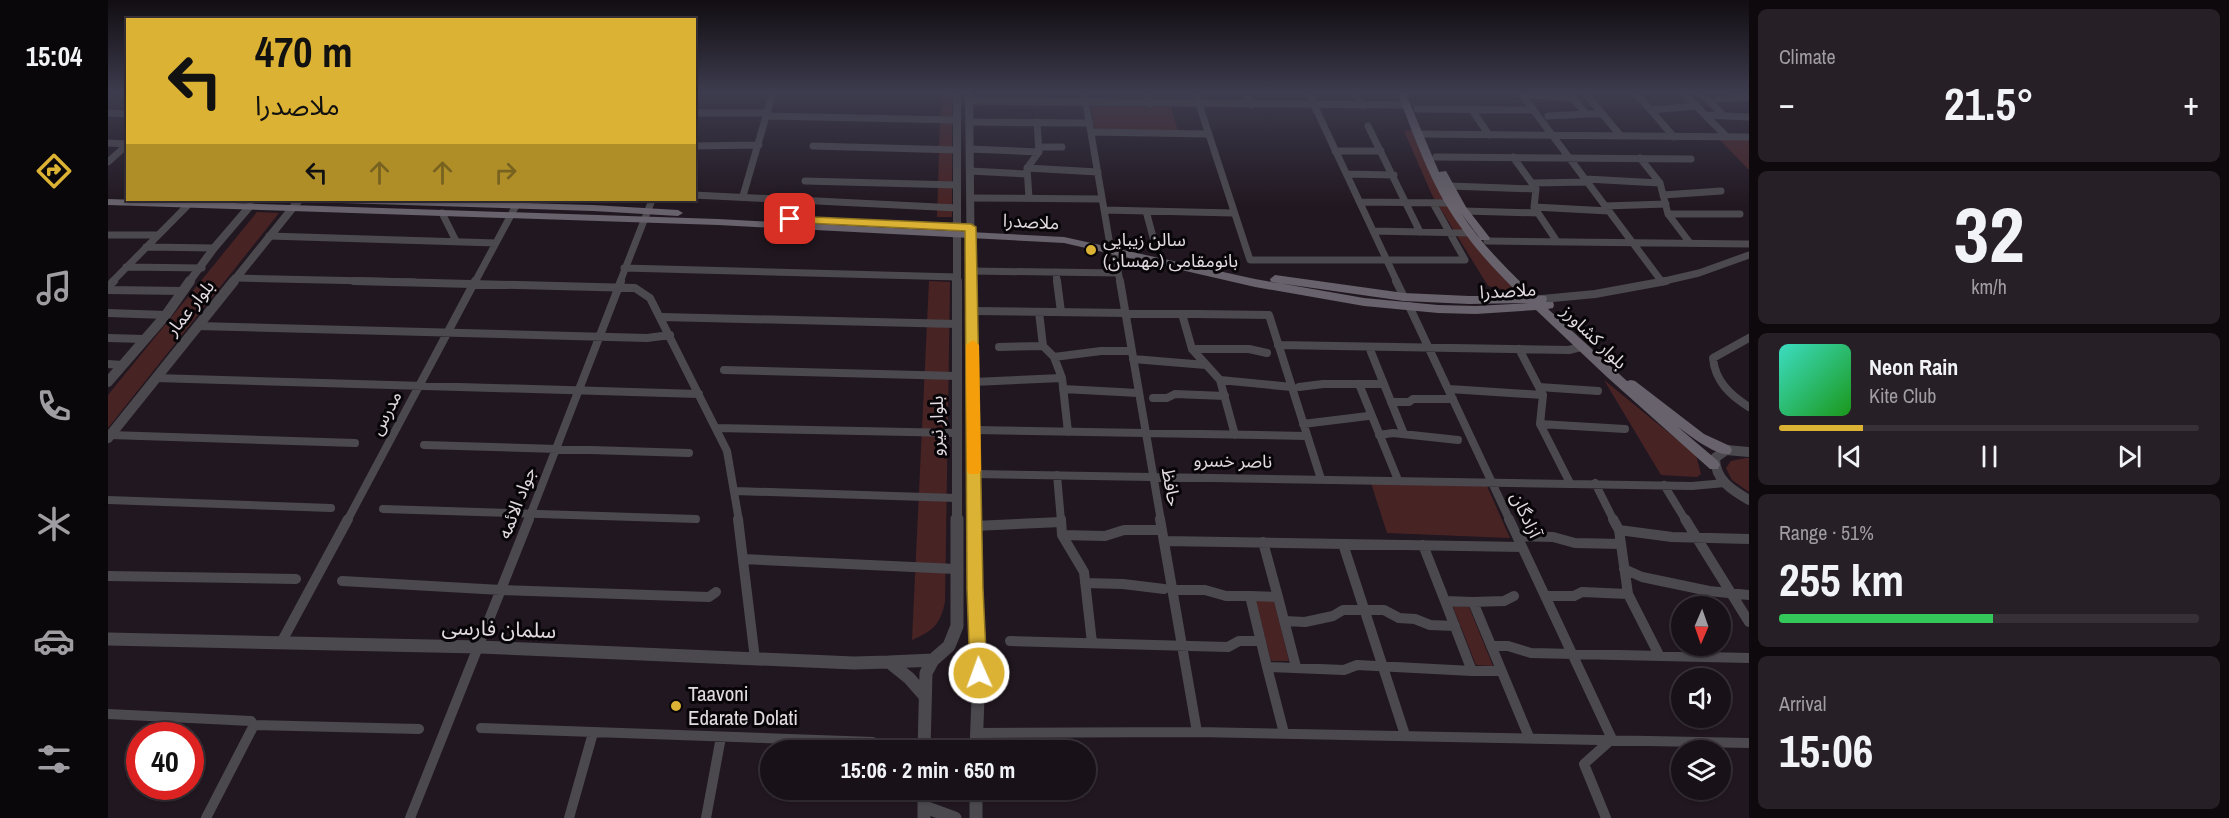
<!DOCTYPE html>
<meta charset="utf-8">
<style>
body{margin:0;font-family:"Archivo Narrow","Noto Sans Arabic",sans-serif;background:#261f25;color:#f1f3f6;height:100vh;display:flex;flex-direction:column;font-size:22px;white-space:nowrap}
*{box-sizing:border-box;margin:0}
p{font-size:20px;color:#9f9da2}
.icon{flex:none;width:33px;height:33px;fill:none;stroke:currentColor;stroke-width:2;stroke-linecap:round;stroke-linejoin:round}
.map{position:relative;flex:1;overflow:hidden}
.details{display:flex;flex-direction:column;gap:9px;padding:9px;background:#0e090d;width:480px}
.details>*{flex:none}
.hud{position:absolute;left:18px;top:18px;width:570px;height:183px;border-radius:0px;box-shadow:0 2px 4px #0004,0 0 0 2px #373137;background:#dbb233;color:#111;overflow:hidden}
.needle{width:39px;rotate:182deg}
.tools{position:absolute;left:1563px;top:596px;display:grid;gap:12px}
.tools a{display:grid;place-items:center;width:60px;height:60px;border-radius:50%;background:#191118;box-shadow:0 2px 4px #0004,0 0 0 2px #373137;font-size:30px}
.speed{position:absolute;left:18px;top:722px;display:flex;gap:12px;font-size:30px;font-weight:700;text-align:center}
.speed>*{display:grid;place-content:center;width:78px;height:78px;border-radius:50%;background:#191118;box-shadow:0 2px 4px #0004,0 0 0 2px #373137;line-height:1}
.speed .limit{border:9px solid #d22;background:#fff;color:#111}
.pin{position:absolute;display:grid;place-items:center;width:51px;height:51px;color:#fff;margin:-26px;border-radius:12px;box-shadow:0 3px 9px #0006}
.me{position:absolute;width:66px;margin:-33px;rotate:358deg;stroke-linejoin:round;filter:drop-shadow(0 0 4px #0008)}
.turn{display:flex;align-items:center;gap:21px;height:126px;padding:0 30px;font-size:27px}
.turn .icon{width:78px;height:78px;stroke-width:2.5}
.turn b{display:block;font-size:42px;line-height:51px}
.lanes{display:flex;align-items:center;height:57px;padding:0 30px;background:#0003;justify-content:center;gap:30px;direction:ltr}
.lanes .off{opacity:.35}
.big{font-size:45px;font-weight:700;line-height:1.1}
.details .card{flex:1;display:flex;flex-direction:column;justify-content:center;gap:9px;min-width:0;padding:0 21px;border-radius:9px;background:#261f25}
.details .dial{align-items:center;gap:0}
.dial b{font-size:78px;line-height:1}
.song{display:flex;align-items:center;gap:18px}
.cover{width:72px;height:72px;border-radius:9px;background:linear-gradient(135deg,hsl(170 70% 55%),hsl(120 70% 35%))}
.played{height:6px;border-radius:3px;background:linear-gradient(90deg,#dbb233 20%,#373137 20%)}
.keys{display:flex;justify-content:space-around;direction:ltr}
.heat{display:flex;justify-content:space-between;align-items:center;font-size:33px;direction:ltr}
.charge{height:9px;border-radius:4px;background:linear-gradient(90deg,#34c759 51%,#373137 0)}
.trip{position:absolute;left:652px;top:740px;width:336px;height:60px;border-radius:30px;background:#191118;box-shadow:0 2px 4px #0004,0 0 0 2px #373137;font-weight:700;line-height:60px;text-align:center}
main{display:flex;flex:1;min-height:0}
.tab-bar{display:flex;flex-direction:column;width:108px;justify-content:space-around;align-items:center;background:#0a070a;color:#9f9da2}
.tab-bar .icon{width:42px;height:42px}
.tab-bar .current{color:#dbb233}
.tab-bar b{font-size:27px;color:#f1f3f6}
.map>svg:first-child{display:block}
</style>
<main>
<nav class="tab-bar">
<b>15:04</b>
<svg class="icon current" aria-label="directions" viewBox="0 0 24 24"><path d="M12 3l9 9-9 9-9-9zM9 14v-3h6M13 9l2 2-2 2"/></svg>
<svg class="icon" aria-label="music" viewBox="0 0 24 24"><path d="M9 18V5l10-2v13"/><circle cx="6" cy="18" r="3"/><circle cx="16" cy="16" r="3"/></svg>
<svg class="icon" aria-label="phone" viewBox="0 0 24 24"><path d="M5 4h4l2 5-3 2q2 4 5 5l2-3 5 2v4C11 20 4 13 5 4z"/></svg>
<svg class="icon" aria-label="climate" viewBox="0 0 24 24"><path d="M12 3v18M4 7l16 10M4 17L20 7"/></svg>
<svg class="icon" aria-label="car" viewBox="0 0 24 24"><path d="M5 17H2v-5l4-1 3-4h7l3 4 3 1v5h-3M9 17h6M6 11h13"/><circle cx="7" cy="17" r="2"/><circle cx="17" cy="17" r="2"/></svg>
<svg class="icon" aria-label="filters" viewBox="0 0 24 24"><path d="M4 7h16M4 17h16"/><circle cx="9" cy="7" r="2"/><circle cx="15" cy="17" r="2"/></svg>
</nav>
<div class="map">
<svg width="1641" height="818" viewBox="0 0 1641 818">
<rect width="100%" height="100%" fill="#211720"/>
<path fill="#482324" d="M833,92H844V217H829Z
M983,106L1063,107L1070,131H987Z
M1304,130C1334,188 1363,246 1410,293L1380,286L1324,195L1296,131Z
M1612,140H1641V169H1640Z
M149,212L171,213L0,428V395Z
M821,281L842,282L837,602C832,625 825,631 804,640Z
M1496,380L1588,455L1593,474L1589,477L1553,475Z
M1637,458H1641V492L1624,480L1618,468L1623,461Z
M1263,483L1379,486L1402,538L1279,533Z
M1148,601H1166L1181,661H1163Z
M1345,607H1361L1385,666L1368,665Z"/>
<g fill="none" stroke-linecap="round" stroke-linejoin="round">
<path stroke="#4b494e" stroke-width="7" d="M976,92L1001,239
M1039,92L1042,104
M1087,92L1142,260H1357L1325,203
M1138,92L1143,105
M1200,92L1289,282
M1247,92L1255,106
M1412,92L1554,282
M1460,92L1478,114H1495
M1476,92L1513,136
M1527,92L1566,137
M1575,92L1597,115L1641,117
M1592,92L1615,115
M1414,94L1465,98
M1610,99L1641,97
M861,101L1299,105
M1309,109L1426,110
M1364,110L1381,135
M1543,110L1588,106
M0,113L20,114
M586,113H660
M1597,115L1619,137
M659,116L849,120
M1440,116L1478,114
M861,122L982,123
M1260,126L1312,232
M983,132L1100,134
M1310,134L1641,137
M0,143L20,144
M586,146L651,145
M705,146L849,150
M931,147H954
M862,149L931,152
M1227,151H1273
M1328,157L1583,159
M1405,157L1428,189L1426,207L1448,240
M1532,158L1552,183L1560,214L1582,243
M0,162L20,144
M919,168L990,172
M862,171L919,174
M1239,174L1286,175
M1478,179L1552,183
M697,181L849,185
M1424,183L1480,182
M1342,186L1428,189
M586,195L849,208
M1555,195L1613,191
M635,196L665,92
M862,198L994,199
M921,198L919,168L931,152L929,122
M1252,202L1342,203
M1497,206L1558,204
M1426,207L1501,211
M996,210L1125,213
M1038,211L1045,237
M1356,211L1430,213
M334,213L348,241
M1560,214H1632
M1265,231L1363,233
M0,235H49
M161,236L388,243
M1379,241L1641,244
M38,247L106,248
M1006,248L1012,282
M18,267L94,268
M516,268L849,277
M864,271L1010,273
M948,272L949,282
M127,278L306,282
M4,282L81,204
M367,282L411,200
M512,282L544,200
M1552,282L1591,273L1641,255"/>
<path stroke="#4b494e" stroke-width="8" d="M246,281L527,288L542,298L619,451L631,521
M949,281L953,312
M1012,281L1053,521
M1288,281L1296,297
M0,287L6,281
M0,290L76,291
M1434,299L1487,294L1558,281
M1301,306L1402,521
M864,311L1161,315L1213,479
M931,312L935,346L946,357L954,378L960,432
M0,313L58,315
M1074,314L1084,349L1112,380L1127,435
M554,317L849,324
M89,326L539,338L562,335
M0,338L36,339
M1641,338L1605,358C1607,381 1622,395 1641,407
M1170,345L1461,350L1473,347
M891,347L935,346
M1261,347L1296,434
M1084,349H1141L1159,353
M1411,349L1435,395L1432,424L1462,483
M946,357L993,351H1023
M1025,359L1098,365
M0,364L14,365
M616,370L849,376
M48,378L591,394
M1112,380L1184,387
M865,382L954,378
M1251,384L1290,480
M1191,387L1215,384H1276
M1431,387L1490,391
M955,389L1030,393
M1341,389L1435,395
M1045,398H1059L1067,394L1117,396
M1283,402H1301L1305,399H1345
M1195,424L1260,416
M1432,424L1517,429
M608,428L849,433
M866,430L1199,436
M2,435L247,443
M1271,435L1285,433L1350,440
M316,445L581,453
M866,474L1584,486L1617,483
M949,475L953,521
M1487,483L1506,521
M1556,485L1578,521
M627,491L848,498
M0,500L223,508
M275,509L588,519
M239,521L367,281
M420,521L513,281"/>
<path stroke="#4b494e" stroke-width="10" d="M630,519L647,659
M953,519L954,535L976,572L984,643
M1052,519L1089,732
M1401,519L1504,739
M1505,519L1511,530L1520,594L1551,655
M1577,519L1641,622
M866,526L953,522
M1511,530L1564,537L1641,539
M954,535L997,536L1016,530H1054
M1409,536L1445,537L1467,543L1513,544
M1056,541L1414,547
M1155,542L1170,597
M1235,544L1297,735
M1315,545L1337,601
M635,559L848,569
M1516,569L1534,577L1601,591L1641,595
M0,576L188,579
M234,581L393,590L601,597L608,592
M977,583L1015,584L1056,589
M1064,590H1097L1118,596H1142
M1437,596H1466L1474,592L1520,594
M1365,602L1396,601L1406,596
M1176,621L1197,622L1225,616L1235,610H1276L1291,618L1307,619L1322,625L1347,626
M174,641L240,519
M902,641L1120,647L1131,641H1153
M1383,646H1400L1423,653L1641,658
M1159,667L1176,733
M1188,667L1170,597L1142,596L1159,667L1236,670L1249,665L1364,671
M1393,671H1364L1337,601L1365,602L1421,737
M0,714L143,721L146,725L98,818
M146,725L311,729
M373,728L765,742
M868,733L1089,732L1641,743
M302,818L421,519
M461,818L485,733
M598,818L613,737
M1498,818L1476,764L1504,739"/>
<path stroke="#4b494e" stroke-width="8" d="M849,92V282
M861,92L863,282
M81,282L106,248L142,206
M125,282L191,200"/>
<path stroke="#4b494e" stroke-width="10" d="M849,281V521
M863,281L866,521
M0,382L58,315L82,281
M0,438L126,281
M1641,452L1618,450L1607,458C1607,480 1624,490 1641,500"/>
<path stroke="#4b494e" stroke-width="13" d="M866,519L871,673L868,750
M0,639L371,647L746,663L781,662
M816,695L801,678L781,662L825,660
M816,750L818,673L825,660L841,646L849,626V519
M816,789V818
M868,789V818
M817,807L847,818"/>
<path fill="#67626b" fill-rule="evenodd" d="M1289,92H1297L1331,172L1338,171L1358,207L1382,238L1381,240H1373L1353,213C1373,244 1400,270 1426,295L1438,296L1439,299L1438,302H1445L1446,305L1445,308L1440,309L1519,381L1523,380L1527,381L1596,434L1622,446L1624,450L1622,454C1609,457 1581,435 1570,427L1610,461L1612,465L1610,469H1602L1499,377L1428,310L1368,314L1330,313L1256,306L1147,287L956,243L610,225L0,205V199L610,219L956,237L1147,279L1256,298L1330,305L1368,306L1421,303L1361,304L1296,301L1163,282L1162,279L1167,275L1296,293L1361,296H1413C1391,274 1369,252 1352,226C1323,186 1307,138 1289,92Z
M228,200H312L485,205L570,210L575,213L570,216L485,211L233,203Z"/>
</g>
<linearGradient id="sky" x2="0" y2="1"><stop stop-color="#120d12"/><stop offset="0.45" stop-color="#3d3c4e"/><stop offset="1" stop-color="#3d3c4e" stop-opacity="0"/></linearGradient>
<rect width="1641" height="206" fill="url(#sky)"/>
<path fill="#dbb233" stroke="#8e7421" stroke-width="1.5" d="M682,216L863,224L868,227L875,589L879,673L877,679L871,681L865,679L862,673L859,589L857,231L679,222V217Z"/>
<path fill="#f59e0b" d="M865,340L871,345L873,470L871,474H861L859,470L858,345Z"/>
<g fill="#dbb233" stroke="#080508" stroke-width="2">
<circle cx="983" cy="250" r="6"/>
<circle cx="568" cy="706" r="6"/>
</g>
<g text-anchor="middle" stroke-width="6" stroke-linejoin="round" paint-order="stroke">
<g font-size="18" fill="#e2dbe1" stroke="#080508">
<text transform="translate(923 222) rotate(3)" y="6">ملاصدرا</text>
<text transform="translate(1400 291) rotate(-3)" y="6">ملاصدرا</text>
<text transform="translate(82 308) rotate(-51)" y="6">بلوار عمار</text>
<text transform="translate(1486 337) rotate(44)" y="6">بلوار کشاورز</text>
<text transform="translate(278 413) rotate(-62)" y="6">مدرس</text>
<text transform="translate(829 426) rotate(-90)" y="6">بلوار نیرو</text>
<text transform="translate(1125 461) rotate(1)" y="6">ناصر خسرو</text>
<text transform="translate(1063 487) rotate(80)" y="6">حافظ</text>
<text transform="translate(409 503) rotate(-69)" y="6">جواد الائمه</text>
<text transform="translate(1418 515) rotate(65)" y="6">آزادگان</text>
</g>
<g font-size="18" fill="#e2dbe1" stroke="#080508" text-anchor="start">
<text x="995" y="246">سالن زیبایی<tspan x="995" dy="21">بانومقامی (مهسان)</tspan></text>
</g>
<g font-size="21" fill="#e2dbe1" stroke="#080508">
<text transform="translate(391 629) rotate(2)" y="7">سلمان فارسی</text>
</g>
<g font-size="21" fill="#e2dbe1" stroke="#080508" text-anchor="start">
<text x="580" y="701">Taavoni<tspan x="580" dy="24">Edarate Dolati</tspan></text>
</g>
</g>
</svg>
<div class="tools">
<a><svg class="needle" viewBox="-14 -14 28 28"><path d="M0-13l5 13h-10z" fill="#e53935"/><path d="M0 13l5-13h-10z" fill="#9f9da2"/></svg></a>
<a><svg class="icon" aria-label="sound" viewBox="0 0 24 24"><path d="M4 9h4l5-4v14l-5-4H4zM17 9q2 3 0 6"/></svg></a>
<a><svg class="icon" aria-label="layers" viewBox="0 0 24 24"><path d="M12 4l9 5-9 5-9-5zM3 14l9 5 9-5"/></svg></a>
</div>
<div class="speed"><div class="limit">40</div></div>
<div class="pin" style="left:682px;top:219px;background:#d93025"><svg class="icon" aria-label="arrive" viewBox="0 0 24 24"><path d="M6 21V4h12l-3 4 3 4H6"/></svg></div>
<svg class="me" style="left:871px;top:673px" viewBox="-20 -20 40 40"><circle r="17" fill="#dbb233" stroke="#fff" stroke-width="3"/><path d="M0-11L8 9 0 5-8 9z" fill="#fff"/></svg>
<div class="trip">15:06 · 2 min · 650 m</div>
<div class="hud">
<div class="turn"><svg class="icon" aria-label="left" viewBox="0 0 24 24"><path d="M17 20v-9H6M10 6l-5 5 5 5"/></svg><div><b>470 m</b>ملاصدرا</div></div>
<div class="lanes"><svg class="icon" aria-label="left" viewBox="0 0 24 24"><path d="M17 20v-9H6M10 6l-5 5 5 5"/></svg><svg class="icon off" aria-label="ahead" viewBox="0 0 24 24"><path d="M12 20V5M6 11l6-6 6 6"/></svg><svg class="icon off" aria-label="ahead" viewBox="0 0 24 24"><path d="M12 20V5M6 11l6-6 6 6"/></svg><svg class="icon off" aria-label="right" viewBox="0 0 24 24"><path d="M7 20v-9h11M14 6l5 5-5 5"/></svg></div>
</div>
</div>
<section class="details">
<div class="card"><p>Climate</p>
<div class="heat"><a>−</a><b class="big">21.5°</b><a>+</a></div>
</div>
<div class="card dial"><b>32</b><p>km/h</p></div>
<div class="card">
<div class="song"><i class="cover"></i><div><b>Neon Rain</b><p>Kite Club</p></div></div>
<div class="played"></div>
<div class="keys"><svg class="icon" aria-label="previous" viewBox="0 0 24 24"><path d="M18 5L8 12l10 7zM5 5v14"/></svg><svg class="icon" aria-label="pause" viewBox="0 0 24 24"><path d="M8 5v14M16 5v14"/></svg><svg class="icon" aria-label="next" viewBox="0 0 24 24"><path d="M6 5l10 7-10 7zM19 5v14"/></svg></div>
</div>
<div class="card"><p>Range · 51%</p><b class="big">255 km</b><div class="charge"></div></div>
<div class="card"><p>Arrival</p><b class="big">15:06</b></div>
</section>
</main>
